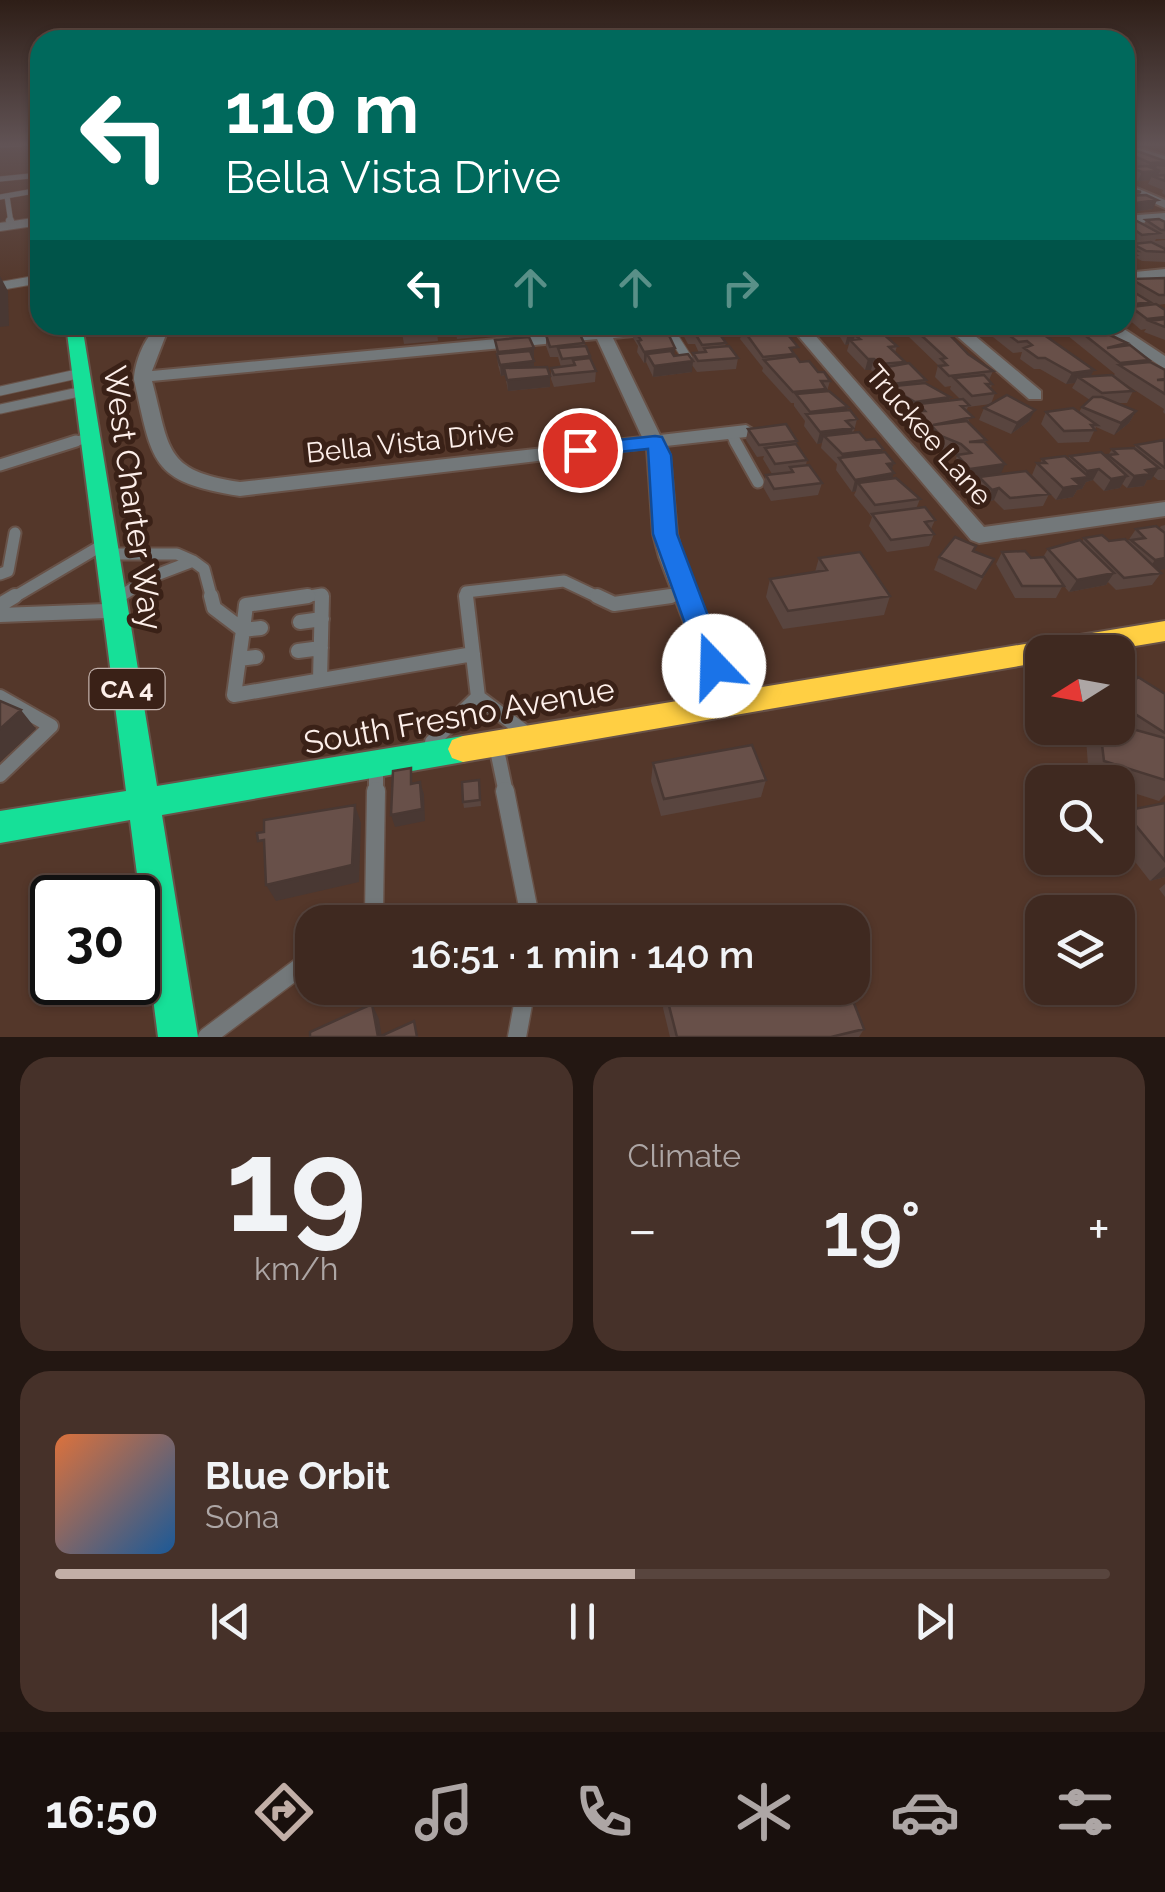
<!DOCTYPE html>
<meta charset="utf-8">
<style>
body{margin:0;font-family:Raleway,sans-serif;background:#463129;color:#f1f3f6;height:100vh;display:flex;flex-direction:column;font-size:38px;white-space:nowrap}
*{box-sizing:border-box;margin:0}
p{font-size:32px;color:#ada6a5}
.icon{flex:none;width:55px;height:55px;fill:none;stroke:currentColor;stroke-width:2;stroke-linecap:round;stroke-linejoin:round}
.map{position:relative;height:1037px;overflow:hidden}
.panel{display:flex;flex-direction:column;gap:20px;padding:20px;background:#231712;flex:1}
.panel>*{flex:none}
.top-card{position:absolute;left:30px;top:30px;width:1105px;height:305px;border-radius:30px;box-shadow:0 2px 8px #0004,0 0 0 2px #58453e;background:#00695c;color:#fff;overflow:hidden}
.needle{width:65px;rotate:259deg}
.fabs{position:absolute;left:1025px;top:635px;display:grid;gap:20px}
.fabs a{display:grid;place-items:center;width:110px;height:110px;border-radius:20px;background:#3f2920;box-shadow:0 2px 8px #0004,0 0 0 2px #58453e;font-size:50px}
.speed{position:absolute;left:30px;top:875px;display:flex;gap:20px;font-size:50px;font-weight:700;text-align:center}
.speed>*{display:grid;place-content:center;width:130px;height:130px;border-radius:50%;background:#3f2920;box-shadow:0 2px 8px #0004,0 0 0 2px #58453e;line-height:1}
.speed .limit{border:5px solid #111;border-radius:15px;background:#fff;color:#111}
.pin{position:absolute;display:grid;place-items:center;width:85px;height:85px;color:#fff;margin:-42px;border:5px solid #fff;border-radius:50%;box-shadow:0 2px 10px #0007}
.me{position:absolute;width:110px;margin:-55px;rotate:339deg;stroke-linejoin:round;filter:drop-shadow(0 0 8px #0008)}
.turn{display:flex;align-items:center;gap:35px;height:210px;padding:0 30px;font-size:45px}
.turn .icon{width:130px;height:130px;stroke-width:2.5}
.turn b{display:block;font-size:70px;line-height:85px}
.lanes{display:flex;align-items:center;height:95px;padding:0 30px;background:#0003;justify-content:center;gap:50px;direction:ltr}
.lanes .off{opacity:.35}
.big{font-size:75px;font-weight:600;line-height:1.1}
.panel .card{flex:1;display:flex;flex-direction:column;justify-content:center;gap:15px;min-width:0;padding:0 35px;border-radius:30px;background:#463129}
.panel .dial{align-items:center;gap:0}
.dial b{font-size:130px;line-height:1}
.song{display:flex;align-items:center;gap:30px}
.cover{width:120px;height:120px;border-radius:15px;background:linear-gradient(135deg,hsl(20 70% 55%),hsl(210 70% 35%))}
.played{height:10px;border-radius:5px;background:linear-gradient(90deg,#c2afa7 55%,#58453e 55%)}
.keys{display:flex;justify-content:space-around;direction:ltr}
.heat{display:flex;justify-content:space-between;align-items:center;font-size:55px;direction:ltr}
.panel .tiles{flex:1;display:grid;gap:20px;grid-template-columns:1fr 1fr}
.card:last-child{grid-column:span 2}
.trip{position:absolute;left:295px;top:905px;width:575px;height:100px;border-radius:30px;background:#3f2920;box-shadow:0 2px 8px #0004,0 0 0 2px #58453e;font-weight:600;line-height:100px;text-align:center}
.tabs{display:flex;height:160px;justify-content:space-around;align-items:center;background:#19100d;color:#ada6a5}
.tabs .icon{width:70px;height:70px}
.tabs .selected{color:#c2afa7}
.tabs b{font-size:45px;color:#f1f3f6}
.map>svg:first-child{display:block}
</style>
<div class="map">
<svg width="1165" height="1037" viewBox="0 0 1165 1037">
<rect width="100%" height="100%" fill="#54372a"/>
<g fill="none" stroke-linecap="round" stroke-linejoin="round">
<defs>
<path id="lane-far5" d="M0,145L21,144
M0,179L40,175
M7,196L11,223
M0,197L40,190
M26,223L40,221"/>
<path id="lane-far4" d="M10,221L11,225
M0,227L40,221
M0,286L40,279"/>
<path id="lane-far3" d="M668,328L689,361
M0,391L77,374
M0,409L79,392
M730,433L736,444
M68,444L87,438"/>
<path id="lane-far2" d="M735,441L758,482
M0,465L76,441
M115,554H177L193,561L151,577L124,594
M193,561L204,569L212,599
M0,574L8,571L15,533
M11,599L99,547
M291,599L322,594V599
M467,599L466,592L564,581L602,599
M653,599L685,594"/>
<path id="lane-far1" d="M211,596L214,608L243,630L234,695L473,654
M597,596L614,604L671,596
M0,605L15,596
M0,615L106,611
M300,622L322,619
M261,628L243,630L246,605L308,596
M298,651L321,648
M239,659L256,657
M320,680L322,596
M0,697L51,726L0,775
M478,697L522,730
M432,742L478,697L466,596
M497,750L506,793
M376,793V769"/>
<path id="lane" d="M505,791L531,922
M360,922L374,912L376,791
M207,1037L312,958
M517,1037L526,988"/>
<path id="street" d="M1125,144L1165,156V163L1125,148Z
M1125,183L1165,200V208L1125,190Z
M1165,213V221L1125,224V216Z
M1165,269V277L1125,281V273Z
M591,325H607L609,328L683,327L675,332L613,338L660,435L746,425L756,431L746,437L666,446L670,455L677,534L683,557L742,703L738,711L728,715L718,711L659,557L653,534L647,448L240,496C149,482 153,462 134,380C134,364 145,334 159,327L167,332L152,371L593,330ZM597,339L642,437L240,482C163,471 170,448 152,381Z
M789,325H806L984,527L1165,502V516L979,543L971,540Z
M944,325H962L1041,391V399H1029Z
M1099,325H1118L1165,356V369Z"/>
<path id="fast" d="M66,325H82L157,786L463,736L474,740L478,749L474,758L463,762L162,815L198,1037H158L130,820L0,843V811L126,791Z"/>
<path id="slow" d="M1165,621V641L1099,652H1042V662L463,762L452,758L448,749L452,740L463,736Z"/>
</defs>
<use href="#lane-far5" stroke="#685248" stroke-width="6"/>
<use href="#lane-far4" stroke="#685248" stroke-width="10"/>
<use href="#lane-far3" stroke="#685248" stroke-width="11"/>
<use href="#lane-far2" stroke="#685248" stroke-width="15"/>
<use href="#lane-far1" stroke="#685248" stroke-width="18"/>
<use href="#lane" stroke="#685248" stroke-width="21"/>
<use href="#street" stroke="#685248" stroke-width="4"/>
<use href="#fast" stroke="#685248" stroke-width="4"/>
<use href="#slow" stroke="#685248" stroke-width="4"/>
<use href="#lane-far5" stroke="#73787a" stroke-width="5"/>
<use href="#lane-far4" stroke="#73787a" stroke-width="8"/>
<use href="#lane-far3" stroke="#73787a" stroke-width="9"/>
<use href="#lane-far2" stroke="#73787a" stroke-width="11"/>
<use href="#lane-far1" stroke="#73787a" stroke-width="14"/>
<use href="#lane" stroke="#73787a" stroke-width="18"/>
<use href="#street" fill="#73787a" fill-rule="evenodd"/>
<use href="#fast" fill="#16e098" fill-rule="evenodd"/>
<use href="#slow" fill="#ffcf43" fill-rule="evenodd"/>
</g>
<path fill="#59453f" d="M1125,144L1136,151L1165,161V195L1162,193L1163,190L1148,184L1150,180L1138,181L1126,175L1127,172L1125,173Z
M1145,144H1165V147L1154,148Z
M1125,188L1141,192L1139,195L1153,209L1132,212L1125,209Z
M1146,220L1165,221V239H1156L1155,241L1165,240V262L1142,261L1135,257L1132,264L1125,265V244L1131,248L1133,244H1137L1127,237L1125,240V221L1144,225Z
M1165,278V304L1157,305L1165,310V340L1144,332L1146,329L1141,330L1126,317L1127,315H1125V286L1127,287L1131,279Z
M436,325L438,341L404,344L402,333Z
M455,325H490L491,336L457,339Z
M498,325H530L531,333L501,336Z
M547,325H580V328L549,330Z
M682,325H714L718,333L726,343L725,346L738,358L736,369L697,372L692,365V372L653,377L646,362L644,363L637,352L638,346L633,338V328L675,356L692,360L693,353H699L695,344H688L682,333Z
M730,325H772L800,362L830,381L827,391L848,407L847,410L857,419L854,431L851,433L883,449L882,453L894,463L891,470L892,479L920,499L916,509L935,520L931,529L934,534L929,546L887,552L869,526L872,517L854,495L856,491L852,492L836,470L837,464L821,448L822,443L817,444L804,426L805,421L794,406V403H791L762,371L763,368L740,339L741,336L739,337Z
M824,325H869L875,330L874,333L897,346L895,353L905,362V364L926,380L925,383L950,397L949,401L961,400L950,389L951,386L945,387L935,377L938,365L909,337L892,325H935L939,331L968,354L993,371L989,380L992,384L991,388L995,393L991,404L1029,421L1011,434L979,420L984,408L991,404L968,407L966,411L970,424L986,440L985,443L1000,474L1049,494L1043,506L1004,510L994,500L987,502L974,489L979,479L965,480L953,467L957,456L937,448L914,423L917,413H911L899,406L890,397L891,395H889L880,386L884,375L878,376L871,370H865L847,351L849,344L845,345L835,329L828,330Z
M978,325H1030L1094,370L1090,376H1113L1115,374L1057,327L1042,328L1038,325H1098L1101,329L1100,330L1127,343L1126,346L1149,360L1148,362L1165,370V414L1163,412L1164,409L1116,378L1133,391L1127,403H1117L1136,411L1129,423L1114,435L1096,427L1089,442L1058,443L1041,424L1046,412H1079L1082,407L1090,400L1072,388L1075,383L1066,384L1040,369H1034L1020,359L1022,352L1013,353Z
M546,335L584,343L596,371L595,382L554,387L551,379V368L561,367L558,357H550L546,346Z
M495,340L534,348V368L550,376V387L508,391L505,375L501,376L498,365Z
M748,429L797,441L796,444L807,460L806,465L822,483L818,495L771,501L763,487L766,475L772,474L763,459L764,456L757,457L746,440Z
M1165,441V480H1158L1153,476L1151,480H1147L1144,486L1127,488L1122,484L1120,488L1104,491L1093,480L1086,482L1082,489L1077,490L1073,497L1056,500L1032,475L1037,463H1040L1042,459H1068L1070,456L1107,457L1112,449L1134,448L1136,445Z
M1165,525V569L1158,570L1161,573L1152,585L1116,590L1108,582L1106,585L1069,592L1063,585L1056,598H1015L996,564L1002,552L1031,558L1043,557L1048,549L1082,542L1084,538L1109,541H1128L1136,529H1159L1161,526Z
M973,551L994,559L976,590L934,570L939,557Z
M819,558L890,596L884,615L783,629L766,597L770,579L815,572Z
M1165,694V795L1159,801L1118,788V782H1100L1089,779L1086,738L1093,728L1127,727L1118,721V699Z
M653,763L766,780L761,797L661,816L651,781Z
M479,780L481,806L464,808L463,802Z
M1165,803V877L1150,881L1118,840V818L1124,811Z
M1165,884V897L1159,889Z
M666,994L864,1029L859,1037H670L663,1008Z"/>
<path fill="#493833" d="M1165,162V167L1157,166L1155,171L1146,172L1150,163Z
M1137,164L1135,169L1130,167L1127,172L1125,173L1127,165Z
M1160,171L1157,177L1152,176L1150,180L1138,181L1142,172Z
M1157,200L1153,209L1132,212L1136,203Z
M1130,251H1137L1135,255H1136L1132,264L1125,265V256Z
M0,276L8,291L9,326L0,327Z
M1150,302L1145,313L1131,307L1127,315H1125L1128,305Z
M875,330L872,341L855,335L853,343L850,340L849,344L845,345L848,334Z
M534,348V359L499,363L498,352Z
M675,348L674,359L647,354L646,362L644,363V352Z
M868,359H874L871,370H865Z
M534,361V372L504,368L505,375L501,376L500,365Z
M693,361L692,372L653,377L654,366Z
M1094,370L1088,381L1078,377L1075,383L1066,384L1072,373Z
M550,376V387L508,391L507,380Z
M950,397L946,409L919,404L917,413H911L915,402Z
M848,407L845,418L808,417L810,412Z
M1035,410L1029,421L1011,434L1017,423Z
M1136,411L1129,423L1114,435L1121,423Z
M853,428L849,440L824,436L822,443L817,444L820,432Z
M883,449L879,461L841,460L842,454Z
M894,463L890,474L894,473L890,485L858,483L856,491L852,492L855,480L887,464Z
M1005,464L1000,476L965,480L970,469Z
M1159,468L1151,480H1147L1144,486L1127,488L1134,476L1146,470Z
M1099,469L1093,480L1086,482L1082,489L1077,490L1073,497L1056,500L1063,488L1073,479L1084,477L1087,471Z
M1127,476L1120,488L1104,491L1111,479Z
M999,488L994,500L987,502L992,490Z
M1165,558V569L1146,573L1155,560Z
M1114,573L1106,585L1069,592L1077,580Z
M21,710L36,729L0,762V729Z
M420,782L424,794L425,821L395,827L391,815Z
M355,805L361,823L359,882L276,901L266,885Z
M1165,867V877L1150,881Z
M372,1004L379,1019L382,1037H378Z"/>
<path fill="#685049" stroke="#493833" stroke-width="2.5" d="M1125,144H1127L1137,148L1125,149Z
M1137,151L1165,161V162L1150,163L1125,152Z
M1125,158L1137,164H1125Z
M1147,166L1160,171L1142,172L1130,167Z
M1165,175V181L1152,176Z
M1125,188L1141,192L1125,193Z
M1146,195L1157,200L1136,203L1125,198V196Z
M1159,219L1165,222V230H1161L1146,220Z
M1135,220L1159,233L1142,235L1125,223V221Z
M1151,242L1165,249V252L1146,251L1133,244Z
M1125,244L1137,251H1130L1136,255L1125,256Z
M1165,278V295H1159L1131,279Z
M1132,291L1150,302L1128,305L1125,304V292Z
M1156,304L1165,310V317L1147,319L1131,307Z
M1165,319V327L1150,321Z
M402,325H436V330L402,333Z
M455,325H490V326L456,329Z
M664,325L675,348L644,352L638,341L641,340L633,328Z
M684,325H714L718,331L689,334Z
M760,325H770L776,330H784L798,347L790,348L794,354L763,357L742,328Z
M841,325H869L875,330L848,334Z
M910,325H935L939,331L945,330L968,354L993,371L949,376L939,366L947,365L941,359L946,358Z
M996,325H1030L1094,370L1072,373L1045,358H1038L1024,348L1032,345L1027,341L1018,342Z
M1072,325H1098L1101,329H1097L1127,343L1107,348L1130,345L1149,360L1120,363Z
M579,332L584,343L550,347L546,335Z
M881,332L897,346L889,347L905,362L881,364L874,359H868L850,340L860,339L855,335Z
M719,333L726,343L702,345L696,335Z
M529,337L534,348L498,352L495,340Z
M586,346L590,356L562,359L558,348Z
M729,346L738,358L698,361L693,353L706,352L704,348Z
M530,351L534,361L500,365L497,354Z
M671,351L674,356L688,354L693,361L654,366L647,354Z
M796,356L800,362L809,361L818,372H824L830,381H821L826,389L793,392L764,360Z
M590,358L596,371L554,375L551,368L575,365L573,360Z
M1150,362L1165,370V379L1157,380H1165V394L1119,365Z
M909,363L926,380L892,384L883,375L891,374L887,367Z
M547,367L550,376L507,380L504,368Z
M984,375L992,384H986L995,393L972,396L954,378Z
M1112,375L1133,391L1102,393L1078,377Z
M925,383L950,397L915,402L903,395L894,386Z
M829,391L848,407L810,412L796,394Z
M1007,395L1035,410L1017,423L984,408Z
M1093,397H1102L1136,411L1121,423L1082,407Z
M963,399L969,405L961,406L973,417L933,425L967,421L986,440L969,442H984L1005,464L970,469L957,455L971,453L961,444L941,436L918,411H925L919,404Z
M1073,408L1097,425H1091L1095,430L1064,431L1046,412Z
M850,410L857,419L846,421L853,428L820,432L806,414Z
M786,424L797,441L759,445L748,429Z
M859,432L866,440L875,439L883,449L842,454L824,436Z
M1164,440L1165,468L1136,445Z
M796,444L807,460L775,464L765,448Z
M1134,448L1159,468L1146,470L1151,474L1134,476L1108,455L1117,454L1112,449Z
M885,452L894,463L887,464L894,473L855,480L839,458Z
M1101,452L1127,476L1111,479L1099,469L1087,471L1070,456Z
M1065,456L1089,477L1073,479L1080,485L1063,488L1037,463H1046L1042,459Z
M809,465L822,483L774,489L766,475L793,472L790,467Z
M1026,471L1049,494L1010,498L999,488L992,490L979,477Z
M896,478L920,499L875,505L858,483Z
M925,507L935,520L925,522L934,534L891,540L872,514Z
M1156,526L1165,533V558L1155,560L1131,540L1145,538L1136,529Z
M1102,535L1109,541L1125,539L1161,573L1124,578L1084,538Z
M955,537L976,546L973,551L994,559L982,577L939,557Z
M1080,540L1114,573L1077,580L1048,549Z
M1025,551L1031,558L1044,557L1064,586H1022L1002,552Z
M860,552L890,596L788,611L770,579L827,570L819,558Z
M1138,677L1165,694V733L1118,703V699Z
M0,701L21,710L0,729Z
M1118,725L1165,738V780L1104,761L1100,728H1118Z
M752,745L766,780L664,799L653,763Z
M411,768V784L420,782L422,809L391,815L393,771Z
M479,780L480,800L463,802L462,782Z
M1165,803V861L1124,811Z
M355,805L352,865L266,885L264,840L258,841L257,833L264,832V820Z
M494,908L495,922H422Z
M695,988H848L864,1029L831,1037H677L666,994Z
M372,1004L378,1037H310V1032Z
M414,1021L417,1037H379Z"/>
<linearGradient id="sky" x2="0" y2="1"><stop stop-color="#2e1e17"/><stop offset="0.5" stop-color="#615355"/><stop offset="1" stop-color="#615355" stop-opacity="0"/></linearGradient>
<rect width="1165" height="289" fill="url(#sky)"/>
<path fill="#1a73e8" stroke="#114b97" stroke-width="2.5" d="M655,436L662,437L671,455L677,534L727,666L723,674L714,678L704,674L700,666L653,534L648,449L580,456L569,450L580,444Z"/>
<g text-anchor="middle" stroke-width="10" stroke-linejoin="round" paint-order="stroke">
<rect fill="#3a2117" stroke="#c2b1ab" stroke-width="2.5" x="89.5" y="669" width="75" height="40" rx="8"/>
<g font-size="25" font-weight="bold" fill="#fdefea">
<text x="127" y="698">CA 4</text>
</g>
<g font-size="28" fill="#fdefea" stroke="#3a2117">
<text transform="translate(929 435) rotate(49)" y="10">Truckee Lane</text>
<text transform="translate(410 442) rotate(-6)" y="10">Bella Vista Drive</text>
</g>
<g font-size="32" fill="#fdefea" stroke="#3a2117">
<text transform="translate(133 498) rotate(82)" y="11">West Charter Way</text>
<text transform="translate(459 716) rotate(-10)" y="11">South Fresno Avenue</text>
</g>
</g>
</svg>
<div class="fabs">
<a><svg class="needle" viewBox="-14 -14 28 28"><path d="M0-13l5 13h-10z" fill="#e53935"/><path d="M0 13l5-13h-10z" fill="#ada6a5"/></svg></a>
<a><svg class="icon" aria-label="search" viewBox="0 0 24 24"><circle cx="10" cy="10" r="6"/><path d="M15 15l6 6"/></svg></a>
<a><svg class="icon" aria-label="layers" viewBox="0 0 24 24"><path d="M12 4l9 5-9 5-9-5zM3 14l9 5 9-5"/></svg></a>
</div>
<div class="speed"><div class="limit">30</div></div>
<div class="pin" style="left:580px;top:450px;background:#d93025"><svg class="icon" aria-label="arrive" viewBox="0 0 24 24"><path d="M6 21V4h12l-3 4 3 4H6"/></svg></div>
<svg class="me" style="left:714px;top:666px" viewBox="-20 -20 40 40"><circle r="19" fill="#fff"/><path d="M0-13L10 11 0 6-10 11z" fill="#1a73e8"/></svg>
<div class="trip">16:51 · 1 min · 140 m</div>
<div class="top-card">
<div class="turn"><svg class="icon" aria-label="left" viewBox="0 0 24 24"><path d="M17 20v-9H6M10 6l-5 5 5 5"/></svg><div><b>110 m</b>Bella Vista Drive</div></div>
<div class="lanes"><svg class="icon" aria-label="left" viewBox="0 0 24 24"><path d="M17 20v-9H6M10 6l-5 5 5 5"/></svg><svg class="icon off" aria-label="ahead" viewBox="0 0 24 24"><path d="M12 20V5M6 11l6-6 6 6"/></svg><svg class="icon off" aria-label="ahead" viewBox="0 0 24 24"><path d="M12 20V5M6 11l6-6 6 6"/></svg><svg class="icon off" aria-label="right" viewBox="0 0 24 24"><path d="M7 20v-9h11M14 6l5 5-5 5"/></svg></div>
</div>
</div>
<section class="panel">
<div class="tiles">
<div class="card dial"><b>19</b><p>km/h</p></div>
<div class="card"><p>Climate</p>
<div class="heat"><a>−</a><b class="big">19°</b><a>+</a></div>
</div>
<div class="card">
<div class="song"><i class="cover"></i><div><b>Blue Orbit</b><p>Sona</p></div></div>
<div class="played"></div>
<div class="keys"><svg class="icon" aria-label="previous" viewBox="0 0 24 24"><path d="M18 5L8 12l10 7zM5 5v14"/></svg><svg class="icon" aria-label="pause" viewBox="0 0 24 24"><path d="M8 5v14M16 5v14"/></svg><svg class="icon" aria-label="next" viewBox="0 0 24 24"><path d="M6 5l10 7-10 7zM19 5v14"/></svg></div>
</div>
</div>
</section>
<nav class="tabs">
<b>16:50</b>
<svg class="icon selected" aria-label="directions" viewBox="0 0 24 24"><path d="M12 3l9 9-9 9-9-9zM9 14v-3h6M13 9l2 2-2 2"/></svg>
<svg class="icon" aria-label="music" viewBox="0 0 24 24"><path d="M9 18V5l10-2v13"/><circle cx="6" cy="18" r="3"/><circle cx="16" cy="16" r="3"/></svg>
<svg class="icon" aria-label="phone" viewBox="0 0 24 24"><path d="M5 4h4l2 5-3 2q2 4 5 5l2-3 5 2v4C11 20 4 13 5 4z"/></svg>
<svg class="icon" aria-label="climate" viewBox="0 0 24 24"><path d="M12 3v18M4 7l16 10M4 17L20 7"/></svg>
<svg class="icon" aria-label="car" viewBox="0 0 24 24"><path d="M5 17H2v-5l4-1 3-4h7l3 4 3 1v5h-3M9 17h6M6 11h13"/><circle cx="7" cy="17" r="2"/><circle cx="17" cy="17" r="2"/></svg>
<svg class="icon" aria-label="filters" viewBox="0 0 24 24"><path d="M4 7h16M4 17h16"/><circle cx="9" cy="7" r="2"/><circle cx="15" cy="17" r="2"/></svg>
</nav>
